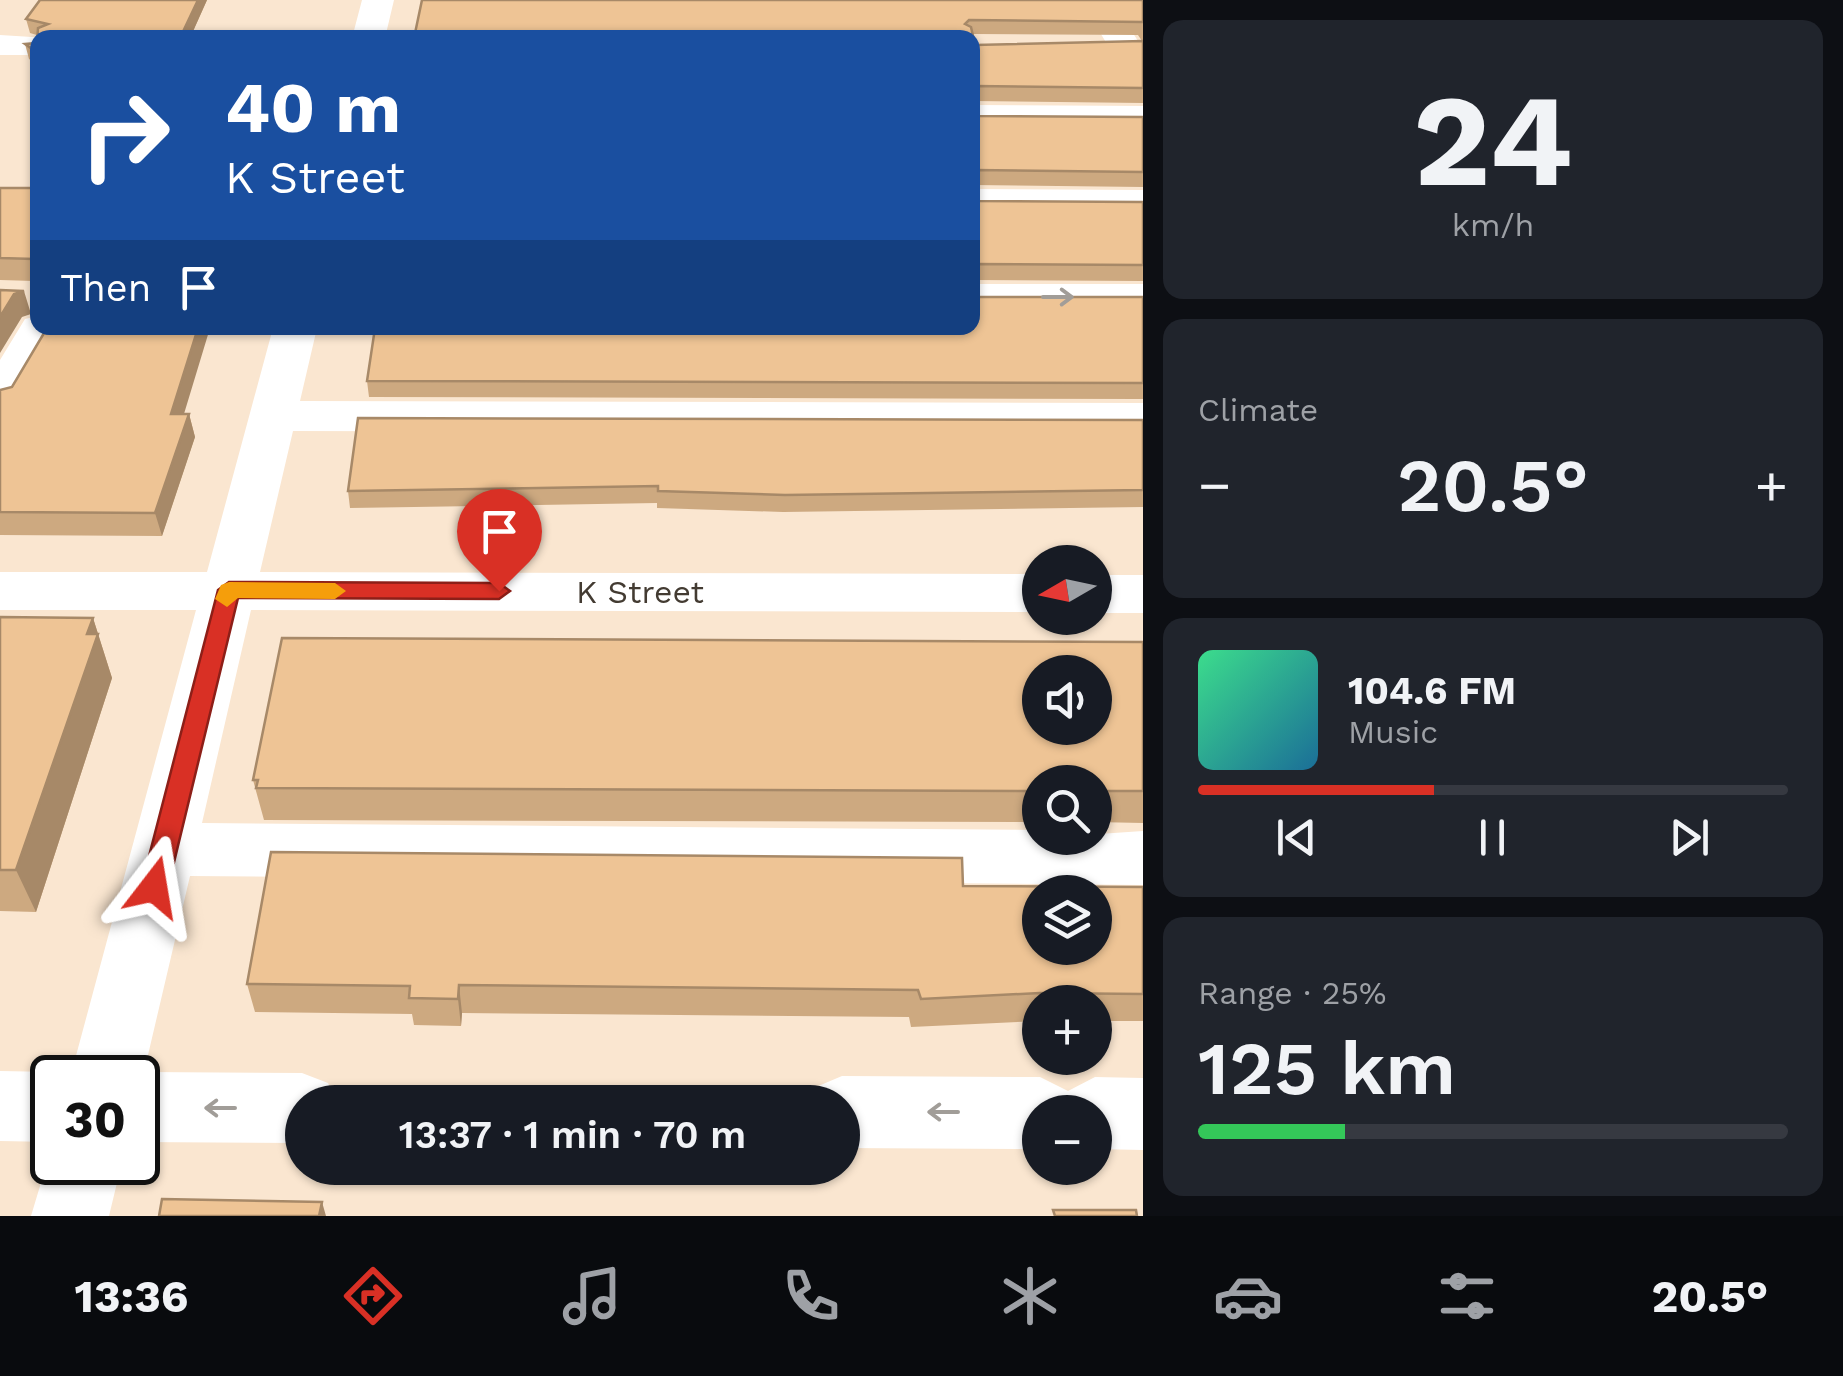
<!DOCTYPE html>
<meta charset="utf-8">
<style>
body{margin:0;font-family:"Work Sans",sans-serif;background:#20242c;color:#f1f3f6;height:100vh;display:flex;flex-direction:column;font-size:38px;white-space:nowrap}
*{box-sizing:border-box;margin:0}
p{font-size:32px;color:#9ea1a6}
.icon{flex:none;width:55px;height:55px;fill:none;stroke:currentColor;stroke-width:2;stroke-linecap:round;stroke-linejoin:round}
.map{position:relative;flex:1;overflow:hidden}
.sheet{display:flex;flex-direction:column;gap:20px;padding:20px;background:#0d0f14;width:700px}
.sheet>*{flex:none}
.hud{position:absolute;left:30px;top:30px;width:950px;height:305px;border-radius:20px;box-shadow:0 2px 8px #0004;background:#1a4fa0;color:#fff;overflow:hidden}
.needle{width:65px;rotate:261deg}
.tools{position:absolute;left:1022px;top:545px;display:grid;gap:20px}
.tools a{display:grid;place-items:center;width:90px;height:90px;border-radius:50%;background:#171b24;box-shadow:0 2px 8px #0004;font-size:50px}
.speed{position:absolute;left:30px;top:1055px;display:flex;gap:20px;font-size:50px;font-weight:700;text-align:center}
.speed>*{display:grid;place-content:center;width:130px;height:130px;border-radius:50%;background:#171b24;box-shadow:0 2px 8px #0004;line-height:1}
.speed .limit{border:5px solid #111;border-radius:15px;background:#fff;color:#111}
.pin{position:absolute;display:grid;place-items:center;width:85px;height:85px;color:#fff;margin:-102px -42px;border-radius:50% 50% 50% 0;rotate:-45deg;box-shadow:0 0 10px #0007}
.pin .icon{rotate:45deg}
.me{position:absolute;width:110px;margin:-55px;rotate:14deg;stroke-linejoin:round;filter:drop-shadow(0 0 8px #0008)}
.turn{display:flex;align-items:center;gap:35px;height:210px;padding:0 30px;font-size:45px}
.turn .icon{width:130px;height:130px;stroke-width:2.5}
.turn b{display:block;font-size:70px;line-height:85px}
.then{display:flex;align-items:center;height:95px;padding:0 30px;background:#0003;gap:20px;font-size:38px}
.big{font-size:75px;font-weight:600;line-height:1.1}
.sheet .widget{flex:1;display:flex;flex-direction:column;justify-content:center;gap:15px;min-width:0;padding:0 35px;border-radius:20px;background:#20242c}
.sheet .dial{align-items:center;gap:0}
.dial b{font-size:130px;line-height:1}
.song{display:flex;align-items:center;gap:30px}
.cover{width:120px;height:120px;border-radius:15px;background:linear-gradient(135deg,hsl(150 70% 55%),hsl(200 70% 35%))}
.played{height:10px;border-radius:5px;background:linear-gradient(90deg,#d93025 40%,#363941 40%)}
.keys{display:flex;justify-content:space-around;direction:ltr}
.heat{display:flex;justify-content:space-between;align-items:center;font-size:55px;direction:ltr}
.charge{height:15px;border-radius:8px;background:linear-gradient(90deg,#34c759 25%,#363941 0)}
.trip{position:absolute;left:285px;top:1085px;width:575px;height:100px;border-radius:50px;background:#171b24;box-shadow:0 2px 8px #0004;font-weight:600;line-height:100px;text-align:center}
.tab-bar{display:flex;height:160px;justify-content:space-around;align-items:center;background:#090b0e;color:#9ea1a6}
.tab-bar .icon{width:70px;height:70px}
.tab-bar .selected{color:#d93025}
.tab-bar b{font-size:45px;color:#f1f3f6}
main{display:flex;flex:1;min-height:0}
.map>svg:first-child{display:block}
</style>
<main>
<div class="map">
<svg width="1143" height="1216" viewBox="0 0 1143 1216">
<rect width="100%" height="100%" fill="#fae6d0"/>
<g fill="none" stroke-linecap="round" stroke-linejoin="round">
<path fill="#fff" fill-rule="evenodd" d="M362,0H394L385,38H352Z
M1080,0H1112L1143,49V86L1131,83Z
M0,35L48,38H38V55H0Z
M972,105L1143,106V128L972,127Z
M972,189L1143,190V214L972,213Z
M972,284H1143V310H972Z
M38,316V328H63L17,409L0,413V360L25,319Z
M273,328H317L300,401L1143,403V433L293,431L260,572L1040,574V612L251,610L202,823L1040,830V838L1143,831V885L190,876L144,1072L302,1073L328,1083L337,1102H302V1143L138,1142V1078H70L196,610H0V572H207Z
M1095,575H1143V613H1095Z
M0,1071L52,1072L67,1078H52V1142L0,1141Z
M842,1076L1040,1077L1068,1091L1095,1077L1143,1078V1150L1095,1149V1112H1040V1149L842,1148V1102H809L816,1087Z
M52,1146V1162H122L109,1216H31Z"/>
</g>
<path fill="#cda980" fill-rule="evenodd" d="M207,0L190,38H38V65L29,59L25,44L37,43V35L30,33L26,19Z
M422,0H1143V103L973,101ZM973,34L1138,35L1142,41L975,45Z
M975,116L1143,117V187L973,185Z
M0,188H38V310L35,301L34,281L0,280Z
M975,201L1143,202V281L974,280Z
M976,297H1143V399L369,397L367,381Z
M0,390L189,414L195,437L162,536L0,535Z
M1143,420V507L783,512L657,508V503L350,508L348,491Z
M0,617L93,618L112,678L36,912L0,911Z
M1143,642V823L1095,822V782H1040V822L264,820L253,780Z
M1143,887V1021H1095V1002H1040V1021L911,1027L909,1017L462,1013L461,1026L414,1025L412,1014L255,1012L247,984Z"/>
<path fill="#a78968" d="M198,0H207L190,38H180Z
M24,291L31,314L22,317L0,353V317L14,294Z
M198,328H210L177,437L171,414Z
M189,414L195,437L162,536L155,513Z
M93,618L112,678L36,912L16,870Z
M459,985L462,1013L461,1026L458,999Z
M322,1202L326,1216H319Z"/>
<path fill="#eec495" stroke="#a78968" stroke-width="2.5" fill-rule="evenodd" d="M40,0H198L180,38H38V53L25,44L37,43L38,28L48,24L26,19Z
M422,0H1143V22L969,20L965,24L971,27L975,45L1143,41V88L975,86L972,104V38H414Z
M972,113L975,116L1143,117V172L975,170L972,191Z
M0,188H38V301H35L34,259L0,258Z
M972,198L975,201L1143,202V265L976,264L972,290Z
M0,290L24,291L14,294L0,317Z
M972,294L976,297H1143V383L367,381L375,328H972Z
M47,328H198L171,414H189L155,513L0,512V390L12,387Z
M358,418L1143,420V490L785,495L658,491V486L348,491Z
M0,617L93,618L87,634H98L16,870H0Z
M282,638L1143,642V791H1095V782H1040V791L256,788L258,780H253ZM1040,672H1095V728H1040Z
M271,852L962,858L963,886L1143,887V994L1040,993L921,999L918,990L459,985L458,999L409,998L410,986L247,984ZM1040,892H1095V948H1040Z
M162,1199L322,1202L319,1216H159Z
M1053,1210H1136L1137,1216H1055Z"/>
<defs><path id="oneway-shaft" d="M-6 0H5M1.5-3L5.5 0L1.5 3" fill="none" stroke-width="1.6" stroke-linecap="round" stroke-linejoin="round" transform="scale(2.5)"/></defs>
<g stroke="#a19d98">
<use href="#oneway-shaft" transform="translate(1058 297)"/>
<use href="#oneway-shaft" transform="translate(220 1108) rotate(-180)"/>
<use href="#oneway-shaft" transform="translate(943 1112) rotate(-180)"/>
</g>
<path fill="#d93025" stroke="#8d1f18" stroke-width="2.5" d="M229,582L499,583L510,591L499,599L238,598L168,887L164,895H145L141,887L218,590Z"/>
<path fill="#f59e0b" d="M229,582L335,583L346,591L335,599L238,598L227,607L215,599L221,585Z"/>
<g text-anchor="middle" stroke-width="10" stroke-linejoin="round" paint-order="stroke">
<g font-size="32" fill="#433b32" stroke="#fff">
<text x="640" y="603">K Street</text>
</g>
</g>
</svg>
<div class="tools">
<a><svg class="needle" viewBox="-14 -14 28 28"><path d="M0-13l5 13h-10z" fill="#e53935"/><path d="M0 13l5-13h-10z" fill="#9ea1a6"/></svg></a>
<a><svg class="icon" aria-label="sound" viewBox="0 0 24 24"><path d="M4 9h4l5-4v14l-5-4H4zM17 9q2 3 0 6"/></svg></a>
<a><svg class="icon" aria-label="search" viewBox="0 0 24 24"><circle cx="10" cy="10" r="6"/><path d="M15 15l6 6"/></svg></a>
<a><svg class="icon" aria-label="layers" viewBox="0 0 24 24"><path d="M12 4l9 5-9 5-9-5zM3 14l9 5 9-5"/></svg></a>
<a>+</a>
<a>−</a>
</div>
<div class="speed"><div class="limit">30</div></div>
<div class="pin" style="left:499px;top:591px;background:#d93025"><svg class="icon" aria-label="arrive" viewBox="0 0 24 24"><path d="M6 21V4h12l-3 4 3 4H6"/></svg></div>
<svg class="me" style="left:154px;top:887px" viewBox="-20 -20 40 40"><path d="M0-17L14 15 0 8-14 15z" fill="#d93025" stroke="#fff" stroke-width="4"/></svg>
<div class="trip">13:37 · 1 min · 70 m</div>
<div class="hud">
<div class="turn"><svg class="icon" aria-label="right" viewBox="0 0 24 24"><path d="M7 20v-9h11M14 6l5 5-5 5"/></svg><div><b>40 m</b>K Street</div></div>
<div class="then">Then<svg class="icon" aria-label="arrive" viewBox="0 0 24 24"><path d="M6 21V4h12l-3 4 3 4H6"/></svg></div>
</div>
</div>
<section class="sheet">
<div class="widget dial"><b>24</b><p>km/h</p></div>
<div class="widget"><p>Climate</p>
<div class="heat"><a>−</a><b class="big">20.5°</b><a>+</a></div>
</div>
<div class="widget">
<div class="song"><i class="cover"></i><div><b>104.6 FM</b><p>Music</p></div></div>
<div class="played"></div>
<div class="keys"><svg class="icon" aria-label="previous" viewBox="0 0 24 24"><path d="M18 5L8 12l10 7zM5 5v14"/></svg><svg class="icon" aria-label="pause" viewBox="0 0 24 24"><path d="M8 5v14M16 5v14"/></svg><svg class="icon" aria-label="next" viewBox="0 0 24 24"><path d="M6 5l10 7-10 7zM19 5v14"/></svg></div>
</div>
<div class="widget"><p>Range · 25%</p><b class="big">125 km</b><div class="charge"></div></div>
</section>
</main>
<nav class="tab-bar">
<b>13:36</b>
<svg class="icon selected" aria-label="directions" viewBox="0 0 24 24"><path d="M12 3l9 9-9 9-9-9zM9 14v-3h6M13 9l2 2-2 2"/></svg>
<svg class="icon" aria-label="music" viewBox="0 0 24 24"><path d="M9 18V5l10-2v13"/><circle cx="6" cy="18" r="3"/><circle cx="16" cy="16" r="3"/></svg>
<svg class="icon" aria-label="phone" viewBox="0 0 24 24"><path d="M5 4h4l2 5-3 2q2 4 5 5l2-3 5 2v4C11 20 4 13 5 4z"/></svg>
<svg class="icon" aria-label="climate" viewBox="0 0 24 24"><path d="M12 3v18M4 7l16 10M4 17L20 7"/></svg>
<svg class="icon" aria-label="car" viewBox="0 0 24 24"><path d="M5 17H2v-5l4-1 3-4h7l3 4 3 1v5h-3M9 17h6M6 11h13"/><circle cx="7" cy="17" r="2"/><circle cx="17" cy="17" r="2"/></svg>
<svg class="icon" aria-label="filters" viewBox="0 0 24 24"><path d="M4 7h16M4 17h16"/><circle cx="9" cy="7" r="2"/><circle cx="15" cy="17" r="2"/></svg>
<b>20.5°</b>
</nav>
